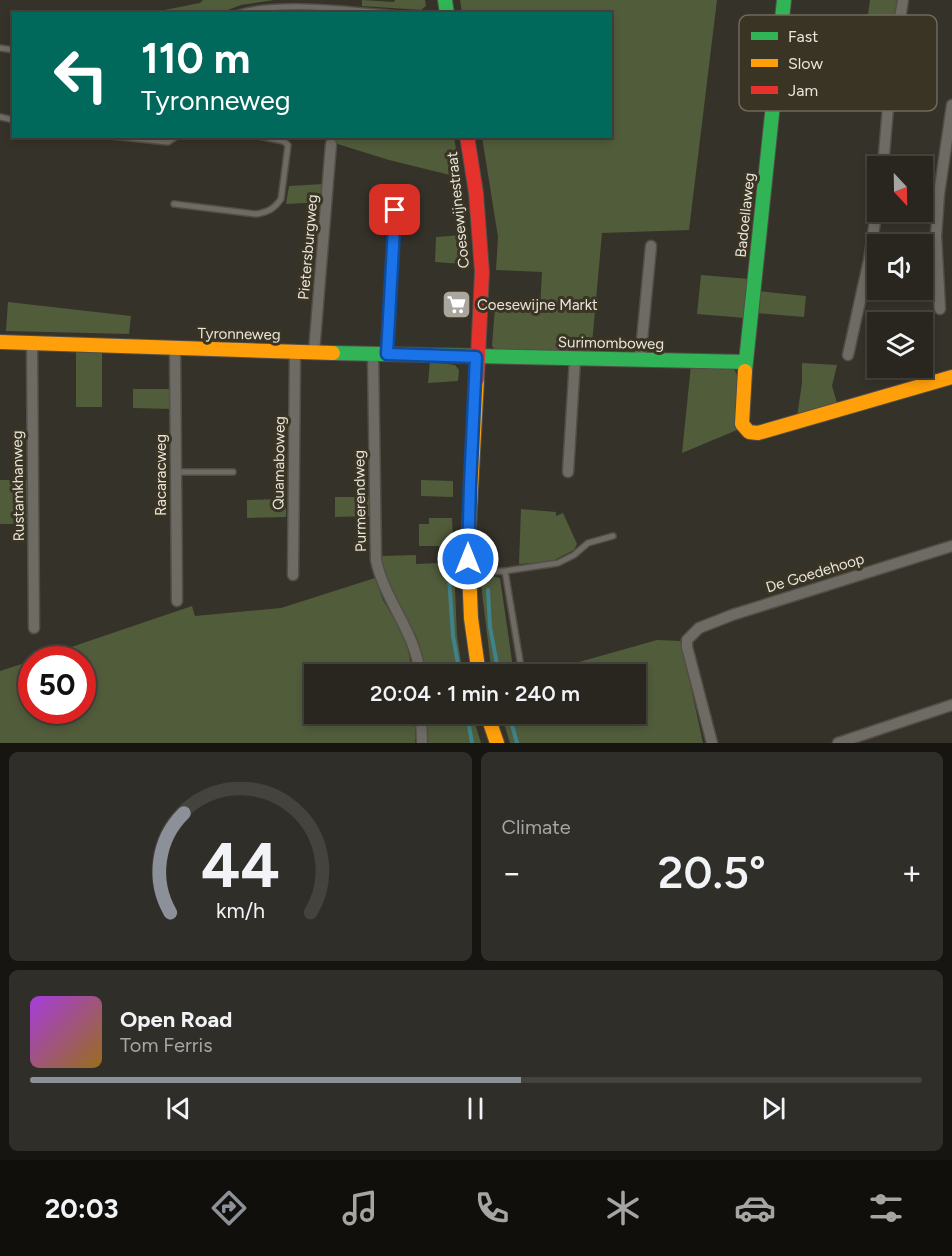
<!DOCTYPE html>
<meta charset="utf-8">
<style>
body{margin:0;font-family:Figtree,sans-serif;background:#302e28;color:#f1f3f6;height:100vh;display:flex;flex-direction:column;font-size:22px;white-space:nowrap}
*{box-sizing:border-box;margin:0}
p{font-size:20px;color:#a5a5a4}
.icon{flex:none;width:33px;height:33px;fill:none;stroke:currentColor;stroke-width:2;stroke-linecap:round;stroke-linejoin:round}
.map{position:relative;height:743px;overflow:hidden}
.details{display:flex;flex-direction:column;gap:9px;padding:9px;background:#161511;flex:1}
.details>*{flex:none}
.hud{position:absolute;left:12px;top:12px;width:600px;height:126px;border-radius:0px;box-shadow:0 3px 9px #0003,0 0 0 2px #44433d;background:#00695c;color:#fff;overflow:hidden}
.needle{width:39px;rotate:158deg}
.fabs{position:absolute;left:867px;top:156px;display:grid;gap:12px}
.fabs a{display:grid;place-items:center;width:66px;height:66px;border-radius:0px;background:#28261f;box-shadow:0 3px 9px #0003,0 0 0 2px #44433d;font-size:30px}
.speed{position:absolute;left:18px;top:646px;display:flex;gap:12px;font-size:30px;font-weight:700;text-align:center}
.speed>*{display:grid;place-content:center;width:78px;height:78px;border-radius:50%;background:#28261f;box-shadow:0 3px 9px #0003,0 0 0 2px #44433d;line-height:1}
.speed .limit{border:9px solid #d22;background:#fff;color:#111}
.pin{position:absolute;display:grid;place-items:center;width:51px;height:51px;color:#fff;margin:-26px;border-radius:12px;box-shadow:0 3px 9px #0006}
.me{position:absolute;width:66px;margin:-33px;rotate:0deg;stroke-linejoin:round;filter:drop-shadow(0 0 4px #0008)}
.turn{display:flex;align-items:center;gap:21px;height:126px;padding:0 30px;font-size:27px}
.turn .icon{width:78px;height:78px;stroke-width:2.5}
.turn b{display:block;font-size:42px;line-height:51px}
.big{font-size:45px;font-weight:600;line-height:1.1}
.details .tile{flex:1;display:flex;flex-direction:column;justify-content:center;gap:9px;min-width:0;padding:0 21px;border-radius:9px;background:#302e28}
.details .dial{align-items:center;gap:0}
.dial svg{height:156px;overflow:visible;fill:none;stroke:#44433d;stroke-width:7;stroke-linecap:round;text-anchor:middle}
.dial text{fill:#f1f3f6;stroke:none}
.song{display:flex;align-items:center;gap:18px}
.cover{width:72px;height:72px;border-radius:9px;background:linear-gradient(135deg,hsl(280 70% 55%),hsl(40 70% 35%))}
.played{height:6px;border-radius:3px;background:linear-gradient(90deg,#8c9099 55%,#44433d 55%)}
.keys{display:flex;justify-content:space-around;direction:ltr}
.heat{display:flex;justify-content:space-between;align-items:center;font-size:33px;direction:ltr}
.details .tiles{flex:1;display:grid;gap:9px;grid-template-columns:1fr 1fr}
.tile:last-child{grid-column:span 2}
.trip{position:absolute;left:304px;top:664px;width:342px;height:60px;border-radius:0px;background:#28261f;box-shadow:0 3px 9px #0003,0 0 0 2px #44433d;font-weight:600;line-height:60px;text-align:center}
.menu{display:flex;height:96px;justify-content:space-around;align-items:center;background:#100f0c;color:#a5a5a4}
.menu .icon{width:42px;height:42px}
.menu .active{color:#8c9099}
.menu b{font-size:27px;color:#f1f3f6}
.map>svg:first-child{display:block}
</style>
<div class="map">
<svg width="952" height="743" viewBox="0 0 952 743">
<rect width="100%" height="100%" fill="#353229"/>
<path fill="#515c3b" d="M203,0H274L241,5L220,13H149L200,3Z
M362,0L394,2L395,0H425L426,6L421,10L362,6Z
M460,0H717L689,230L602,233L591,355L496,351L492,346L495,307L540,308L542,272L496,270L498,237L482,137L610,136V14L462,13Z
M870,0H898L886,66L835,64L839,24L842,19L867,21Z
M315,137H454L460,174L458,177L454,176L389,160Z
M323,184L322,202L286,204L289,186Z
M463,235L462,264L435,262L436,237Z
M701,275L749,279L745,318L697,314Z
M757,291L806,296L804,317L755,313Z
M8,302L131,316L129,334L6,331Z
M76,352L102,353V407H76Z
M430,362L455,365L459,370L458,381L428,383Z
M802,363L837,365L832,386L837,403L797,417L802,383Z
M691,365L732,367C744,377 737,415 737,430L682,453Z
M133,389H171V409L133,408Z
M0,480H29L30,524H0Z
M421,480L453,481V497L421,496Z
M335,497H369L370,516L335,517Z
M286,499V517L247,518V500Z
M521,509L556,512V516L563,513L577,544L574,550L550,562L519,564Z
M429,518H452L457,636L463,675H425C423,662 422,650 417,638C404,610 385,587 381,556L416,555V564L439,563V546H419V524H429Z
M492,576L500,578L514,675H492L481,584L485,578Z
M375,578L383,600L406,639L413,675H315V714H415V743H0V671L31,661L32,711H82V660H33L192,606L195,616L281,608Z
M657,640L681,641L703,743H510L501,714H636V675H533Z
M426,714H472L481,743H426Z"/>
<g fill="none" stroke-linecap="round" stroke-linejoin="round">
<path stroke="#3e838b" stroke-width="4" d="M449,577L453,636L460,675
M488,590L490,627L499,675
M467,714L472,743
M509,714L517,743"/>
<defs>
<path id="lane" d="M235,14C278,0 352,10 398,14
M0,48L14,50
M0,117L14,120
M111,136L168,142L177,136
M174,204L256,214C268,212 274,209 281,199L288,145L283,141L259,136
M176,472H233
M505,571L558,563L574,555L588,543L613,536
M470,572L505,571L522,673"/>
<path id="street" d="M883,166L891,73L903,0
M940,309L936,236L939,194L952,105
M32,343L34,628
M175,349L177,601
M314,352L331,144
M373,354L376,560C385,602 416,632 420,675
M387,354L395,210
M848,355L869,260L878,202
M640,361L651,246
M568,472L575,359
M293,575L295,352
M421,714L422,743
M712,743L687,647V640L699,628L732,615L952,546
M838,743L952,705"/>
<path id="fast" d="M445,0L447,14
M333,353L746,362
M745,371L784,0"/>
<path id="slow" d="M0,342L333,353
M745,371L742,424L749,432L758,433L952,377
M477,379L468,545L471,618L479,675
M487,714L497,743"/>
<path id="jam" d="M467,136L476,193L482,272L477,379"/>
</defs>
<use href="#lane" stroke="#524e47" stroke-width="8"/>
<use href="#street" stroke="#524e47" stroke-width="13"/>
<use href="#fast" stroke="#524e47" stroke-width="16"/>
<use href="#slow" stroke="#524e47" stroke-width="16"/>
<use href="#jam" stroke="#524e47" stroke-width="16"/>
<use href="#lane" stroke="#6e6b64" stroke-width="5"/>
<use href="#street" stroke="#6e6b64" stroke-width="10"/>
<use href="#fast" stroke="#30b455" stroke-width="14"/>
<use href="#slow" stroke="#ff9f0a" stroke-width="14"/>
<use href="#jam" stroke="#e5322d" stroke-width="14"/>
</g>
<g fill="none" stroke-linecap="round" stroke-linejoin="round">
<defs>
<path id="route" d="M395,210L387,354L476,357L470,485L468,559"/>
</defs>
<use href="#route" stroke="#114b97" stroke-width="15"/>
<use href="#route" stroke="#1a73e8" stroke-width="10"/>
</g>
<defs>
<symbol id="supermarket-square" viewBox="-11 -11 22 22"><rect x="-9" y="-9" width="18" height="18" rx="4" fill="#aaa69d" stroke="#3a3424"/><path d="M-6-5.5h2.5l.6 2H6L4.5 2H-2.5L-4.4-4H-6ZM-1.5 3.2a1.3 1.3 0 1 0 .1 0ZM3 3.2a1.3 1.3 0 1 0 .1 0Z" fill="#fff"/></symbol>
</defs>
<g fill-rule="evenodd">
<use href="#supermarket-square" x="440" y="288" width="33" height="33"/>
</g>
<g text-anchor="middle" stroke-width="6" stroke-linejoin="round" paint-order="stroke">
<g font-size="15" fill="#e9e5db" stroke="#3a3424">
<text transform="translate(458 210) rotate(-96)" y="5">Coesewijnestraat</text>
<text transform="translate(745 215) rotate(-84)" y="5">Badoellaweg</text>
<text transform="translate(308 247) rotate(-85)" y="5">Pietersburgweg</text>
<text transform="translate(239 334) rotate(1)" y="5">Tyronneweg</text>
<text transform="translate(611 343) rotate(1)" y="5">Surimomboweg</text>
<text transform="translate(279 463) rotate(-89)" y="5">Quamaboweg</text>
<text transform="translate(161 475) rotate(-90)" y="5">Racaracweg</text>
<text transform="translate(18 486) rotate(-91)" y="5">Rustamkhanweg</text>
<text transform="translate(360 501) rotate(-91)" y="5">Purmerendweg</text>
<text transform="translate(815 573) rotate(-17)" y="5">De Goedehoop</text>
</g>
<g font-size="15" fill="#e9e5db" stroke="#3a3424" text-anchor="start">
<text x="477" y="310">Coesewijne Markt</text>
</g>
</g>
<rect x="739" y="15" width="198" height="96" rx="9" fill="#3a3424" stroke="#6f695b" stroke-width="1.5"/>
<rect x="751" y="32" width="27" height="8" fill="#30b455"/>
<rect x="751" y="59" width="27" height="8" fill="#ff9f0a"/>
<rect x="751" y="86" width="27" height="8" fill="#e5322d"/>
<g font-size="16" fill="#e9e5db">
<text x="788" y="42">Fast</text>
<text x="788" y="69">Slow</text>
<text x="788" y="96">Jam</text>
</g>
</svg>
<div class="fabs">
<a><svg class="needle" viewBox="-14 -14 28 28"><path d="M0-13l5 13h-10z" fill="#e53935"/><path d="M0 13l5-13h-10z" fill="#a5a5a4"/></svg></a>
<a><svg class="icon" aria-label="sound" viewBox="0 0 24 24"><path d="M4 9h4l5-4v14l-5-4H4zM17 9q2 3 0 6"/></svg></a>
<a><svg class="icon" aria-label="layers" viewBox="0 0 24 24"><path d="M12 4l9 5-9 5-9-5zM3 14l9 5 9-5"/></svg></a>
</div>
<div class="speed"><div class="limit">50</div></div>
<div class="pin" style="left:395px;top:210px;background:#d93025"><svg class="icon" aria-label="arrive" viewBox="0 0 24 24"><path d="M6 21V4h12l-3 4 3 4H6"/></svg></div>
<svg class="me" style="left:468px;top:559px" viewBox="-20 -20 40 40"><circle r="17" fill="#1a73e8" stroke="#fff" stroke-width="3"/><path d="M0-11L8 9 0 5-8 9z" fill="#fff"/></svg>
<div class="trip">20:04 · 1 min · 240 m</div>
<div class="hud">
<div class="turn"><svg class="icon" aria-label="left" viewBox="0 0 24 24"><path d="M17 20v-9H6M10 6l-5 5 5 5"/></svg><div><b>110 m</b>Tyronneweg</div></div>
</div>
</div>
<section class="details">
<div class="tiles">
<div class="tile dial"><svg viewBox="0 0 100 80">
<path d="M14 69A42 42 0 1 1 86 69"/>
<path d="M14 69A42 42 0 0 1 21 18" stroke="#8c9099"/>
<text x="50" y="56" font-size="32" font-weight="700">44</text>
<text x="50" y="72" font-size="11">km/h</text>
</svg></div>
<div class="tile"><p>Climate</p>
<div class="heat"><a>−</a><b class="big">20.5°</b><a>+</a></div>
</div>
<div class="tile">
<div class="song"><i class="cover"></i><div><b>Open Road</b><p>Tom Ferris</p></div></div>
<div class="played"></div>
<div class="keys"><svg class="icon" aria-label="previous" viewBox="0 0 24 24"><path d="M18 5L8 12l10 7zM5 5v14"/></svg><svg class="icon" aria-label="pause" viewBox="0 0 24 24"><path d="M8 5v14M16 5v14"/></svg><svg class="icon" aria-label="next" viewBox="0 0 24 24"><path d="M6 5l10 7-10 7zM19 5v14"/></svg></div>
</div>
</div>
</section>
<nav class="menu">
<b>20:03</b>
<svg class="icon active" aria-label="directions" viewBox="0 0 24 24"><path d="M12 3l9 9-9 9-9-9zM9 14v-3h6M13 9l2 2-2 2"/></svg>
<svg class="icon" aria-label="music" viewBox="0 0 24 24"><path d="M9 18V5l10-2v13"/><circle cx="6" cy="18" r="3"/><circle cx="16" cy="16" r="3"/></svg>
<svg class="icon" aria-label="phone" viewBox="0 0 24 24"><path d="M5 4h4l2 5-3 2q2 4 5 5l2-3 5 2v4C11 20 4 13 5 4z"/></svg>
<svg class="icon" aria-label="climate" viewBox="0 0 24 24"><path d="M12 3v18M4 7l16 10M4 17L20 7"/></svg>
<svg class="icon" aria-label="car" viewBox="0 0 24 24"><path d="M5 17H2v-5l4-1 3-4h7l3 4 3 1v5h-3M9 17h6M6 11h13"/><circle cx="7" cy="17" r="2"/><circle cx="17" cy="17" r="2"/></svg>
<svg class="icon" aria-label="filters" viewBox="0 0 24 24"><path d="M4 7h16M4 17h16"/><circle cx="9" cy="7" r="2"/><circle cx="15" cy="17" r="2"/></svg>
</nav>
